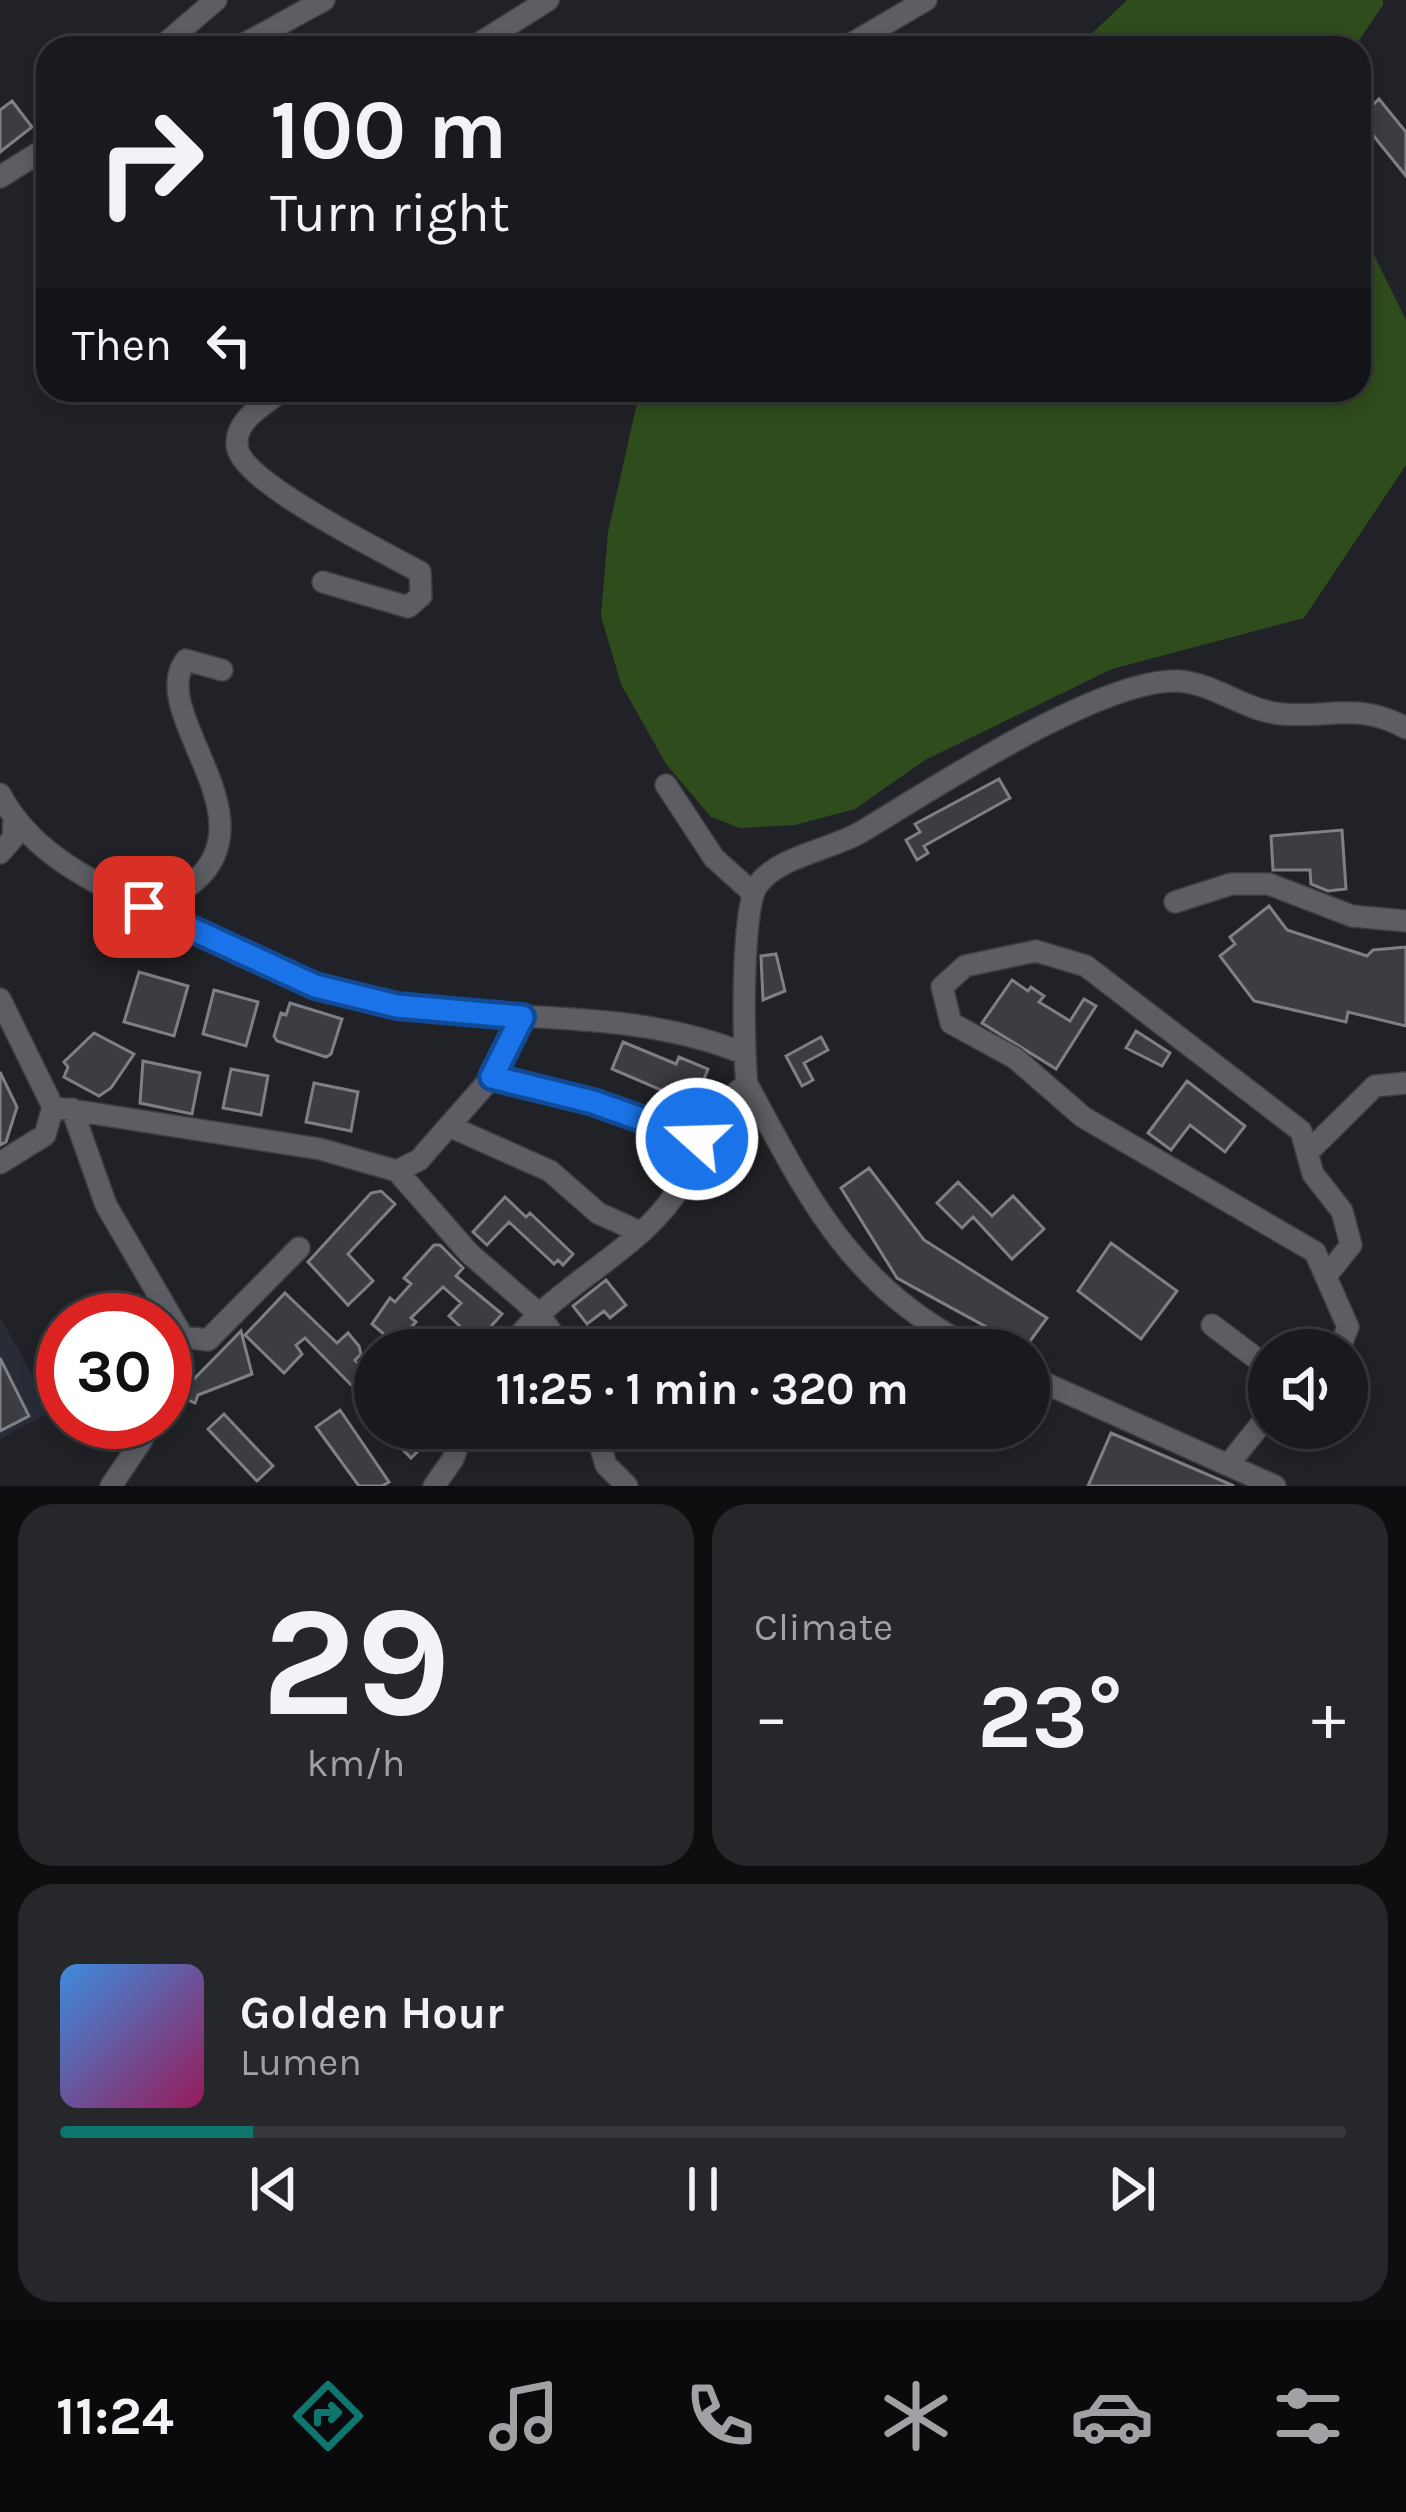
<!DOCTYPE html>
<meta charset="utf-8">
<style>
body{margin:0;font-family:Karla,sans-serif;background:#25272a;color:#f1f3f6;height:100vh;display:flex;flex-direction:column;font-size:45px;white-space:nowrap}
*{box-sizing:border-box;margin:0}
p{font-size:39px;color:#9fa1a4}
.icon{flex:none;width:66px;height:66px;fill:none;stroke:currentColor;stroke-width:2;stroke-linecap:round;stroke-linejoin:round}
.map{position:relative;height:1486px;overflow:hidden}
.panel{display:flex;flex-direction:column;gap:18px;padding:18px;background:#0d0e10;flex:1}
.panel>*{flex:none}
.guide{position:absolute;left:36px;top:36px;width:1335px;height:366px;border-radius:36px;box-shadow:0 6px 18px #0003,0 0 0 3px #36383b;background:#181a1d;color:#f1f3f6;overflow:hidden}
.controls{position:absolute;left:1248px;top:1329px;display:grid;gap:24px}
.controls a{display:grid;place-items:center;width:120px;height:120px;border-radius:50%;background:#181a1d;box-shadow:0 6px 18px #0003,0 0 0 3px #36383b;font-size:60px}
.speed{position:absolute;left:36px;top:1293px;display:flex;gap:24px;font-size:60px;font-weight:700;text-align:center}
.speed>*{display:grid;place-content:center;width:156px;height:156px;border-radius:50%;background:#181a1d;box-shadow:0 6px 18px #0003,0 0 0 3px #36383b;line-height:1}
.speed .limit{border:18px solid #d22;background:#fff;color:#111}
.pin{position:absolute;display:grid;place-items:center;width:102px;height:102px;color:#fff;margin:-51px;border-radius:24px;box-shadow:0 6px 18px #0006}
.me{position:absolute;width:132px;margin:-66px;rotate:290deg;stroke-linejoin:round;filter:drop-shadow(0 0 9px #0008)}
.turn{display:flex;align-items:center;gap:42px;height:252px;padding:0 36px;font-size:54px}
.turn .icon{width:156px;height:156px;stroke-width:2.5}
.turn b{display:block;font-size:84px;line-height:102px}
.then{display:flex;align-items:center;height:114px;padding:0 36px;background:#0003;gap:24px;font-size:45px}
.big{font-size:90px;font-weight:700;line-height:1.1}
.panel .card{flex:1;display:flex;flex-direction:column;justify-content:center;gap:18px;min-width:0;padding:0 42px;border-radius:36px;background:#25272a}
.panel .dial{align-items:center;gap:0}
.dial b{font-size:156px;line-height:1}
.song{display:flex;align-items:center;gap:36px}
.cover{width:144px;height:144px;border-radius:18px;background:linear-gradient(135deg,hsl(210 70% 55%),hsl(330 70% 35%))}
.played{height:12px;border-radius:6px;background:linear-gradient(90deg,#0f766e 15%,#36383b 15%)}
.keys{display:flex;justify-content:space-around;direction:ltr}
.heat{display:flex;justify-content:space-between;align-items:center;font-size:66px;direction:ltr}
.panel .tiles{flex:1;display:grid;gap:18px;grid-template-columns:1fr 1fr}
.card:last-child{grid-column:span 2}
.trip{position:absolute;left:354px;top:1329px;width:696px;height:120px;border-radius:60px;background:#181a1d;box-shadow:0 6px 18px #0003,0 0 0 3px #36383b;font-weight:700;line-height:120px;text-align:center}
.tabs{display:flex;height:192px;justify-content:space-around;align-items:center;background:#0a0a0c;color:#9fa1a4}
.tabs .icon{width:84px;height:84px}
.tabs .selected{color:#0f766e}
.tabs b{font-size:54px;color:#f1f3f6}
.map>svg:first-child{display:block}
</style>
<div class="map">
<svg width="1406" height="1486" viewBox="0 0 1406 1486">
<rect width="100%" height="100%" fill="#202227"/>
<path fill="#282c36" d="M0,1317L53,1411L0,1439Z"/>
<path fill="#2f4c1c" d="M1127,0H1383V5L1354,48H1077Z
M1359,225L1406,320V465L1304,618L1112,669L925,760L855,809L795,825L740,828L711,817L666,764L621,684L601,616L608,532L640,390H1359Z"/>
<path fill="#3c3d42" stroke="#7f8086" stroke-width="3" d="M1379,99L1406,132V176L1359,118Z
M12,101L32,127L0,152V110Z
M999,779L1010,798L924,846L928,853L917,860L906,840L920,832L915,824Z
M1342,830L1346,889L1328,891L1311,884L1310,870H1273L1271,836Z
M1269,906L1287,930L1367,956L1373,950L1406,947V1026L1348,1012L1346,1022L1254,1001L1220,956L1235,944L1230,937Z
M776,954L785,991L763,1000L761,956Z
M139,972L188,986L174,1036L124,1022Z
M1012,980L1028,991L1031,987L1044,996L1039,1002L1070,1021L1084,999L1096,1006L1056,1069L982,1023Z
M214,990L258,1002L246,1046L203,1034Z
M290,1003L342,1019L331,1054L326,1057L277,1041L274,1036L281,1013L286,1015Z
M1136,1031L1170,1053L1162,1066L1126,1048Z
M94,1033L134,1054L111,1088L99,1096L64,1077L68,1067L64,1062Z
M821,1037L828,1050L804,1063L813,1080L802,1086L786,1056Z
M623,1042L676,1064L679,1057L708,1069L691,1112L662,1100L666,1092L612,1069Z
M143,1061L200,1073L192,1114L140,1103Z
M231,1069L268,1076L261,1115L223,1108Z
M0,1072L17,1107L6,1142L0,1145Z
M1187,1081L1245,1126L1225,1152L1190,1125L1171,1150L1148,1133Z
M314,1083L358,1092L351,1131L306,1122Z
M869,1168L924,1240L1047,1318L1025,1348L897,1278L841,1188Z
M958,1182L992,1216L1013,1196L1044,1229L1012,1259L973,1217L962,1228L937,1203Z
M381,1191L395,1204L348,1254L373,1281L348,1305L308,1262L371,1193Z
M505,1197L526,1217L530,1213L573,1254L563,1265L558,1260L554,1264L509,1222L487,1245L473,1232Z
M1111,1243L1177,1291L1141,1339L1078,1291Z
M434,1245H440L463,1268L456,1276L502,1314L477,1342L449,1316L461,1303L443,1287L411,1318L416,1322L402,1337L393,1342L372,1324L390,1298L395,1302L411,1284L404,1278Z
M606,1280L626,1305L610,1318L604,1311L587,1324L573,1306Z
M285,1293L337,1343L348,1333L359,1346L361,1354L355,1360L372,1379L358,1392L305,1338L296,1345L302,1354L284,1373L245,1335Z
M241,1331L252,1374L198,1395L195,1403L179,1396L187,1376L194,1379Z
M0,1358L29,1416L0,1431Z
M340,1410L389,1482L382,1486H359L316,1427Z
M224,1414L273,1466L257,1481L208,1429Z
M382,1428H419L430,1439L411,1458Z
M1111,1433L1234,1486H1088Z"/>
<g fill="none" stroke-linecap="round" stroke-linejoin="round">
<defs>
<path id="minor" d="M160,48L216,0
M237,48L324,0
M472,48L548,0
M844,48L926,0
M0,177L48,147
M283,390C266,404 235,419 237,445C239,482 386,553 420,572L421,596L408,607L323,582
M666,785L714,858L753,893
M0,794C31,853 90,880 148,909C229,949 311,995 402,1007C517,1022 634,1009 743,1053
M0,853L13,838L14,820
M1175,902L1231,884H1269L1352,916L1406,921
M144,907C160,899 181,893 195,881C271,815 146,711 186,660L222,670
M0,999L53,1107L45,1135L0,1163
M492,1077L522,1017
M53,1107L320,1149L397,1171L419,1160L492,1077L593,1102L697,1139
M72,1109L106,1205L183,1337L208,1340L299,1248
M451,1127L550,1171L598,1213L640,1232
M1307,1153L1375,1086L1406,1083
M397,1171L469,1253L538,1313L564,1350
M1326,1276L1351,1245L1342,1211L1313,1174L1301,1131L1086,966L1036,951L965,966L942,987L951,1023L1015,1058L1083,1117L1315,1252L1348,1327L1339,1350
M1212,1325L1269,1368
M508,1350C554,1283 645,1251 682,1183C690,1169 691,1153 698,1139C709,1116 727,1099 747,1084
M976,1350C851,1287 810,1201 747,1084C743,1051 741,909 757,886C777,856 831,850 861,832C930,791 1101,677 1179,681C1216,684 1245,711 1282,714C1329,718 1360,702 1406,728
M1029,1376L1275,1486
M595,1428L606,1465L627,1486
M1228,1465L1269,1414
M111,1486L142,1440
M434,1486L453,1459L464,1428"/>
</defs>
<use href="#minor" stroke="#3d3e43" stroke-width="24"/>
<use href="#minor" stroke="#5c5e64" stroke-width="21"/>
</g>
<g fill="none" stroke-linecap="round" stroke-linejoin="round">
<defs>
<path id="route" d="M144,907L315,986L397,1006L522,1017L492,1077L593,1102L697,1139"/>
</defs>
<use href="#route" stroke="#114b97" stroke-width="30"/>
<use href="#route" stroke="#1a73e8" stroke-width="21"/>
</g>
</svg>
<div class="controls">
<a><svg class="icon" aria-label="sound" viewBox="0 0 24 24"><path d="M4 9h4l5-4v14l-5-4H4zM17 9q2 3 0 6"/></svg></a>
</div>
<div class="speed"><div class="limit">30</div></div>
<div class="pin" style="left:144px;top:907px;background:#d93025"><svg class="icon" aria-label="arrive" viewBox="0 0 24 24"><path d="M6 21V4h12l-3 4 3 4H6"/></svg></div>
<svg class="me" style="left:697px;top:1139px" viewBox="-20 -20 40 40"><circle r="17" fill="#1a73e8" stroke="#fff" stroke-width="3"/><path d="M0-11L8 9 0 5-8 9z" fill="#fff"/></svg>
<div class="trip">11:25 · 1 min · 320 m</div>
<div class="guide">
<div class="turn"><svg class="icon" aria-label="right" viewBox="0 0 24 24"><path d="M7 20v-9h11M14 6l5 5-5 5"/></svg><div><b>100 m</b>Turn right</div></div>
<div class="then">Then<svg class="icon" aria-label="left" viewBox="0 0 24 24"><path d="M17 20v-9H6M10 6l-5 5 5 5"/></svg></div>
</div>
</div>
<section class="panel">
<div class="tiles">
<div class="card dial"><b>29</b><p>km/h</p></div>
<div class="card"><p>Climate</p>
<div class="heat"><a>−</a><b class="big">23°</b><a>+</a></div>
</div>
<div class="card">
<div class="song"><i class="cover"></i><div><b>Golden Hour</b><p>Lumen</p></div></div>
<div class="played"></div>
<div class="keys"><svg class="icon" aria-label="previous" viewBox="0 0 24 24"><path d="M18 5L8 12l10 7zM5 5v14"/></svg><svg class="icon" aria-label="pause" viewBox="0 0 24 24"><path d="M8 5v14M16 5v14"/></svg><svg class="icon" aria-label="next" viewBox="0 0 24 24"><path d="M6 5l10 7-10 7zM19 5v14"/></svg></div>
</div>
</div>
</section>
<nav class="tabs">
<b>11:24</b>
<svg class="icon selected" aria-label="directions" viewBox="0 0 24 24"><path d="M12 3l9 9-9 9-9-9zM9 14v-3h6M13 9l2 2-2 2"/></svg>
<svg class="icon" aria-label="music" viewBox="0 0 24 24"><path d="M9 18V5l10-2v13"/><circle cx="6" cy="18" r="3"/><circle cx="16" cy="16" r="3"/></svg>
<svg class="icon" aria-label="phone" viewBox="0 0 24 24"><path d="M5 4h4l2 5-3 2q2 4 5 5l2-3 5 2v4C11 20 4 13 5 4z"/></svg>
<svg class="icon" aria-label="climate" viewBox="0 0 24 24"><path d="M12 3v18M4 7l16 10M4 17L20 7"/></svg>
<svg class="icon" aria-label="car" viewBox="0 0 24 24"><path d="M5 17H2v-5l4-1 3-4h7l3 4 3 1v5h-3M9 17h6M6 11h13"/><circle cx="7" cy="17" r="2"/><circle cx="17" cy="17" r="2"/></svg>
<svg class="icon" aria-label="filters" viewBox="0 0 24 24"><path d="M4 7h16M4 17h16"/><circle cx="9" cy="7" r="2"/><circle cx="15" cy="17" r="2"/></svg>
</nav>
